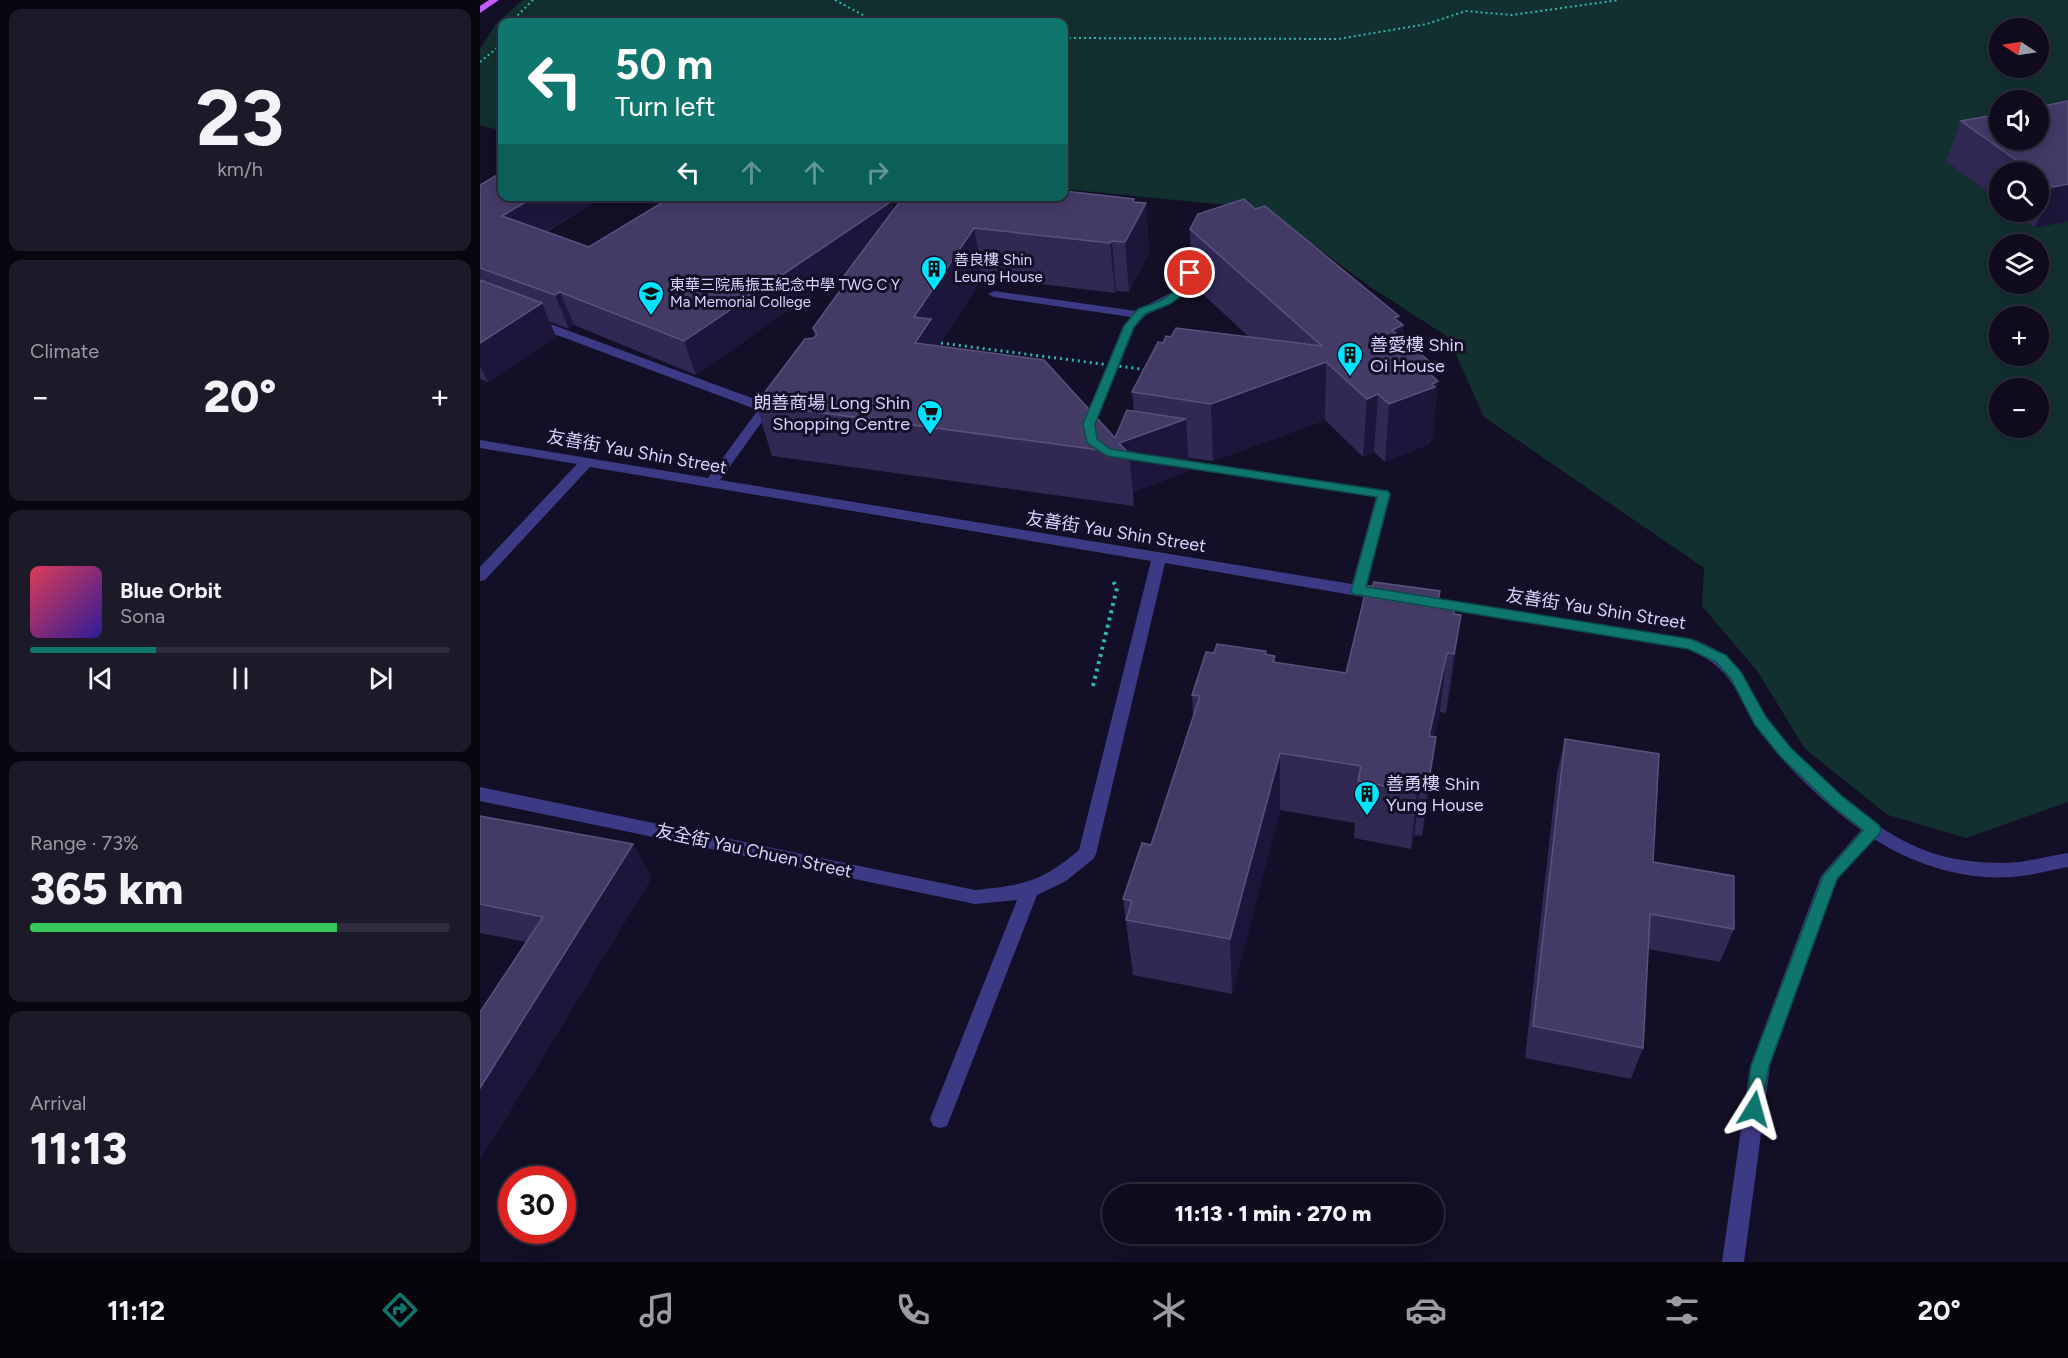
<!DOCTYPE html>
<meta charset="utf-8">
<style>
body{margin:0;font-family:Figtree,"Noto Sans TC",sans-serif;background:#1c1929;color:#f1f3f6;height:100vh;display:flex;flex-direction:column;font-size:22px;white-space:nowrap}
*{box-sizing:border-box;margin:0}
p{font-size:20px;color:#9b9ba3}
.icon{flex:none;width:33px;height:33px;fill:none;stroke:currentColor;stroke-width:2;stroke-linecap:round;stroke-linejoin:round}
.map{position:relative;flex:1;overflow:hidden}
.side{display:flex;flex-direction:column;gap:9px;padding:9px;background:#08060f;width:480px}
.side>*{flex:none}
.hud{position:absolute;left:18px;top:18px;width:570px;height:183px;border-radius:12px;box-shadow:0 3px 15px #0003,0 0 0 2px #2e2b3b;background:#0f766e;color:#fff;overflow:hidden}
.needle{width:39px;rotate:282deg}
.controls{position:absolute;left:1509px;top:18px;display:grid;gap:12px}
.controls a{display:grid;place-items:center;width:60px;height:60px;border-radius:50%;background:#0e0b1c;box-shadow:0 3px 15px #0003,0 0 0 2px #2e2b3b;font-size:30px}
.speed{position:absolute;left:18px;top:1166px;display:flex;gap:12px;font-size:30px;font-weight:700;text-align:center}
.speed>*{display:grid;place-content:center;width:78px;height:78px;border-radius:50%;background:#0e0b1c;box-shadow:0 3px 15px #0003,0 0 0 2px #2e2b3b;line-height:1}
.speed .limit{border:9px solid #d22;background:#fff;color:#111}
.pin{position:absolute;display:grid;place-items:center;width:51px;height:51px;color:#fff;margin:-26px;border:3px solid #fff;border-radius:50%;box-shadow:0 2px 6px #0007}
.me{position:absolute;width:66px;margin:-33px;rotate:8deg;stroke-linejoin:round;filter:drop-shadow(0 0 4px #0008)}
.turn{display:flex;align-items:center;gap:21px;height:126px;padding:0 18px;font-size:27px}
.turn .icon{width:78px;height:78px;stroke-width:2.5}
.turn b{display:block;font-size:42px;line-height:51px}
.lanes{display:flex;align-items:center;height:57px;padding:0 18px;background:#0003;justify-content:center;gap:30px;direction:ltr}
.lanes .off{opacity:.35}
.big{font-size:45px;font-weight:800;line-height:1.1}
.side .tile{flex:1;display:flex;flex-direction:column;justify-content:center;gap:9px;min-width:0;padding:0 21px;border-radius:12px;background:#1c1929}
.side .dial{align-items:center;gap:0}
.dial b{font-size:78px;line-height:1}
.song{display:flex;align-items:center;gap:18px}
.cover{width:72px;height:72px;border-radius:9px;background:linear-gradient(135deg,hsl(350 70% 55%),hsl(250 70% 35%))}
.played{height:6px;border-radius:3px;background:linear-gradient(90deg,#0f766e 30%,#2e2b3b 30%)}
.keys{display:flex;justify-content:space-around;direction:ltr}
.heat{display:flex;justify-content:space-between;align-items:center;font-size:33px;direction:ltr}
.charge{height:9px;border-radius:4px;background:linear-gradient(90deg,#34c759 73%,#2e2b3b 0)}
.trip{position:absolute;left:622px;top:1184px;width:342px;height:60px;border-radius:30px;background:#0e0b1c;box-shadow:0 3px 15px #0003,0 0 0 2px #2e2b3b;font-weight:800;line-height:60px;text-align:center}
.tab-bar{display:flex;height:96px;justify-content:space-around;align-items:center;background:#06040b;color:#9b9ba3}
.tab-bar .icon{width:42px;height:42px}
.tab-bar .selected{color:#0f766e}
.tab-bar b{font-size:27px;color:#f1f3f6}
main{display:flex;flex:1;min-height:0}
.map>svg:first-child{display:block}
</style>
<main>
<section class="side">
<div class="tile dial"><b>23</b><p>km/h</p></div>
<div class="tile"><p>Climate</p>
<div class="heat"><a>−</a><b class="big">20°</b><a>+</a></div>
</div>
<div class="tile">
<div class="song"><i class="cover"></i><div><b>Blue Orbit</b><p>Sona</p></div></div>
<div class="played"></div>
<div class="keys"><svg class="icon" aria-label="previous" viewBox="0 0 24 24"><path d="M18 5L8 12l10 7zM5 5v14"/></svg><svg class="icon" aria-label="pause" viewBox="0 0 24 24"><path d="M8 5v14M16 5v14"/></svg><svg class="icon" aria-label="next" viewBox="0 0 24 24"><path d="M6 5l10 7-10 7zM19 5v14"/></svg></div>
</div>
<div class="tile"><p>Range · 73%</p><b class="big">365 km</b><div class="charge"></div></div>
<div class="tile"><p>Arrival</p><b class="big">11:13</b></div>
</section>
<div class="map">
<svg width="1588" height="1262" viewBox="0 0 1588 1262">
<rect width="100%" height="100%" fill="#130f26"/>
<path fill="#12302f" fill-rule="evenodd" d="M43,0H1588V138L1467,161L1519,201L1520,212H1533L1555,228L1588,221V802L1486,838L1408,815L1325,749L1278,672L1222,606L1224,568L1004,417L968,337L889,286L835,246L782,239L776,208L584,189V22H22V131L0,125V49L18,21ZM1520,28H1558V68H1520ZM1520,100H1558V140H1520ZM1520,244H1558V284H1520ZM1520,316H1558V356H1520ZM1520,388H1558V428H1520Z"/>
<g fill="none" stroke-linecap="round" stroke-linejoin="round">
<path stroke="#2fb8b0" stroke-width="2" stroke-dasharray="2 3" stroke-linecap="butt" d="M355,0L396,22
M34,19L53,0
M584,38L858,39L947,24L986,11L1032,15L1139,0
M0,62L17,48L22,39"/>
<path stroke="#2fb8b0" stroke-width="4" stroke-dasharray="3 4.5" stroke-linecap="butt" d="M613,686L637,588L631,578"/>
<path fill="#3d3a85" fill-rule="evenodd" d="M720,250L726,253L705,294L690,304L666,315L655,327L615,424L618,433L616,436H606L603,424L643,326L651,317L514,297L508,294L514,291L656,311L696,290L714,253Z
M54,318L291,405L292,408L240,480L872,584L896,497L690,466L683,462L690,458L904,490L911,494L886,587L910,591L912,595L910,599L905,600L878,596L685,563L616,854L613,859L586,881L557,895L467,1126L460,1128L453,1126L450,1119L537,900L495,904L0,801V787L495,890C543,885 562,882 599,850L671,561L110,467L5,580L0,581V567L97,464L0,448V440L228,478L278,410L50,325L48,322Z
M956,598L1216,640C1270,663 1258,679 1287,719C1323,768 1387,828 1444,850C1468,860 1498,863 1525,863C1546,863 1567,856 1588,853V867C1570,870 1551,876 1532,877C1483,880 1435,865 1394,839L1357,880L1290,1066L1264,1262H1242L1270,1066L1341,876L1381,830C1347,805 1314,775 1287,741C1256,702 1260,671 1208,649L951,607L949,603L951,599Z"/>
<path fill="#c25bff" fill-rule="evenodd" d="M9,0H19L0,13V6Z"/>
<path stroke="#2fb8b0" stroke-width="3" stroke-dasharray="2 4" stroke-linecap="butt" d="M461,343L668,370"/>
</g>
<path fill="#312854" d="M1588,101V221L1555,228L1533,212H1558V172H1520V201L1466,161L1481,121Z
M0,185L22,196H125L66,232L109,247L414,210L654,199V202L666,203L669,252L649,292L636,291L635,293L503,277L458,346L635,438L654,411L652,392L683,343L691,337H769L712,284L710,229L775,209L919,316L918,321L923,325L922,338L954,378L953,439L950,440L949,444L905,462L894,452L883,457L845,420L733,461L708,458L709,471L653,492L654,506L292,456L276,404L335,336L333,328L366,283L364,276L370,267L216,375L94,325L89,329L70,322L76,337L8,382L0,379Z
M959,601L974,614L981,615L973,673L966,713L960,712L954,737H956L949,795L942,836L934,835L931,849L884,840L874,838L875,823L800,810L752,994L653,975L643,899L671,845L713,716L712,695L734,653L786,654L795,656V662L866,673Z
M1085,739L1173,862L1254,929L1240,962L1168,949L1163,1048L1151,1079L1045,1058L1077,773Z
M0,816L172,877L0,1160V1012L46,942L0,933Z"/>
<path fill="#1d163a" d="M1588,184V221L1555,228L1573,187Z
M56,196H125L36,249L22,216Z
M654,199L656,222L666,203L669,252L649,292L645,242L653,202Z
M412,201L419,233L216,375L204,341Z
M494,228L503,277L457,349L435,343L434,317Z
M632,241L636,291L635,293L630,243Z
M80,292L94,325L89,329L75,295Z
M62,303L76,337L8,382L0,366V343Z
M919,316L918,327L923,325L919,383L912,330L914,318Z
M846,362L845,420L733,461L731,404Z
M955,366L954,383L958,381L953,439L950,440L949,444L905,462L909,404L945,370Z
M898,394L894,452L883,457L887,399Z
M706,419L709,471L653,492L649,454L639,443Z
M981,615L973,673L966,713L974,654Z
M967,653L960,712L945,779L949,736Z
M956,737L949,795L942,836L949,779Z
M800,753V810L752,994L750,939Z
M941,778L934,835L931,849L937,792Z
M153,844L172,877L0,1160V1088Z"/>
<path fill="#433a66" stroke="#5a527e" stroke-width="1.5" d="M1588,101V184L1573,187L1558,177V172H1553L1481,121L1520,114V140H1558V107Z
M22,172V196H56L22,216L109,247L193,196H400L412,201L204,341L80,292L75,295L0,268V185Z
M584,191L654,199L653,202L666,203L645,242L632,241L630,243L494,228L434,317L451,319L435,343L564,360L635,438L647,410L706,419L639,443L649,454L276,404L325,339L334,338L337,334L333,328L370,277L364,276L424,196H584Z
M764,199L775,209L785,206L919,316L914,318L923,325L912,330L955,366L945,370L958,381L952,384L955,387L909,404L898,394L887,399L846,362L731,404L652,392L678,342L683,343L686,336L691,337L696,328L842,346L710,229L718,214Z
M0,280L62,303L0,343Z
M894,582L960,591L958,601L975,603L974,614L981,615L974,654L967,653L949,736L956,737L949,779L941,778L937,792L888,783L878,781L881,766L800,753L750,939L646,920L652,901L643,899L662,843L671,845L720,696L712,695L726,652L734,653L737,644L786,651L785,654L795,656L793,662L866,673L887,586H893Z
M1085,739L1179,754L1173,862L1254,876V929L1170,914L1163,1048L1053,1026Z
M0,816L153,844L0,1088V1012L63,917L0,904Z"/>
<path fill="#0f766e" stroke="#0a4d48" stroke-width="1.5" d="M707,270L716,273L704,294L690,304L665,314L654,327L615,424L617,439L630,449L908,491L910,494L886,587L1211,639L1246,655L1261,672L1286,717L1311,748L1362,796L1399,825L1401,830L1399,834L1357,879L1289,1066L1280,1115L1274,1118L1268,1115L1265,1109L1271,1066L1343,876L1383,830L1351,805L1300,756L1275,725L1251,679L1236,662L1208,649L873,594L871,591L897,497L627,456L607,443L603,424L644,326L658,309L682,300L696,290Z"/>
<defs>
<symbol id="building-pin" viewBox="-11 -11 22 30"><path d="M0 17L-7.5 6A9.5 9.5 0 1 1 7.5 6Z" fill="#00e5ff" stroke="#130f26"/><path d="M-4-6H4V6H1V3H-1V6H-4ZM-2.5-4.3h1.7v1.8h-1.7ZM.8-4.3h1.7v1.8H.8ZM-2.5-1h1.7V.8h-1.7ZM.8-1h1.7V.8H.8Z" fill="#111"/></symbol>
<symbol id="school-pin" viewBox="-11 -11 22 30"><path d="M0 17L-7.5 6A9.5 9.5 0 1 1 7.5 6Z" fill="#00e5ff" stroke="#130f26"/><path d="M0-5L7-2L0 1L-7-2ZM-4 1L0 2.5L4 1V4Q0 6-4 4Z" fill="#111"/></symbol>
<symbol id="supermarket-pin" viewBox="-11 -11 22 30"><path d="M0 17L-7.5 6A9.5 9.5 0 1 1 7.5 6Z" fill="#00e5ff" stroke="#130f26"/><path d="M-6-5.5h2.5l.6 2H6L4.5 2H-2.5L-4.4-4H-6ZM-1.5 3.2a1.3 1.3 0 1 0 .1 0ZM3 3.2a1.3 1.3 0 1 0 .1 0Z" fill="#111"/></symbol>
</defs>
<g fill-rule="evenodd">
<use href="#building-pin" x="439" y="254" width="30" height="40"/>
<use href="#school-pin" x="156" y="279" width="30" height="40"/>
<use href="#building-pin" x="855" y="340" width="30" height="40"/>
<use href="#supermarket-pin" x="435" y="398" width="30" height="40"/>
<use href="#building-pin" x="872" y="779" width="30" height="40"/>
</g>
<g text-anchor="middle" stroke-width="6" stroke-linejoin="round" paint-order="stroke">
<g font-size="15" fill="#d9d4ff" stroke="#130f26" text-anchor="start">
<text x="474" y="265">善良樓 Shin<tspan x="474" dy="17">Leung House</tspan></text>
<text x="190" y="290">東華三院馬振玉紀念中學 TWG C Y<tspan x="190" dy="17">Ma Memorial College</tspan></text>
</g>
<g font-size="18" fill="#d9d4ff" stroke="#130f26" text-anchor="start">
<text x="890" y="351">善愛樓 Shin<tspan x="890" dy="21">Oi House</tspan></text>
<text x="430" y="409" text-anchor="end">朗善商場 Long Shin<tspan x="430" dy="21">Shopping Centre</tspan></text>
<text x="906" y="790">善勇樓 Shin<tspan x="906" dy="21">Yung House</tspan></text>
</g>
<g font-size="18" fill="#d9d4ff" stroke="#130f26">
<text transform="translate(157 452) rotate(10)" y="6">友善街 Yau Shin Street</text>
<text transform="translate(636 532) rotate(9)" y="6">友善街 Yau Shin Street</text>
<text transform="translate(1116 609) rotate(9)" y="6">友善街 Yau Shin Street</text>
<text transform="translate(274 851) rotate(12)" y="6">友全街 Yau Chuen Street</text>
</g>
</g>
</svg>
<div class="controls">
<a><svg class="needle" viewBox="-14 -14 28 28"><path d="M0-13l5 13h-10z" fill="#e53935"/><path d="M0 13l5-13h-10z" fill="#9b9ba3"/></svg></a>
<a><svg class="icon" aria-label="sound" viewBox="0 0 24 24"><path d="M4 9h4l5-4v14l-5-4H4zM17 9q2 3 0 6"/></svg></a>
<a><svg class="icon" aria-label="search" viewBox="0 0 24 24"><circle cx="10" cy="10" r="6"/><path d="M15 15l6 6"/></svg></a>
<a><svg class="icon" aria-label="layers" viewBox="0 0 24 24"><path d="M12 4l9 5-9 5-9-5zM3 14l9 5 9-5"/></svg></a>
<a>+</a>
<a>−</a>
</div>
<div class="speed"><div class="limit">30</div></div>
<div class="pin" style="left:710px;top:273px;background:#d93025"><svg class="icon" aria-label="arrive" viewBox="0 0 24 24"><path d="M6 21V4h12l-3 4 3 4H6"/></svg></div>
<svg class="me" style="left:1274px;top:1109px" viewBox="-20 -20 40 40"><path d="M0-17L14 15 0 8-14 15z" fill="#0f766e" stroke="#fff" stroke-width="4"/></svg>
<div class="trip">11:13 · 1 min · 270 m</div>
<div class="hud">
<div class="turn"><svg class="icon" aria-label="left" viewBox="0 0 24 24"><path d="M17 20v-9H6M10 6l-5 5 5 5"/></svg><div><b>50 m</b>Turn left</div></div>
<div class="lanes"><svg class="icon" aria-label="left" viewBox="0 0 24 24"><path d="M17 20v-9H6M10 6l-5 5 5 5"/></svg><svg class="icon off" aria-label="ahead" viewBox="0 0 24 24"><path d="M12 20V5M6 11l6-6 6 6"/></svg><svg class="icon off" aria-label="ahead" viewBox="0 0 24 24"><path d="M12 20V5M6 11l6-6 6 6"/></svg><svg class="icon off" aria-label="right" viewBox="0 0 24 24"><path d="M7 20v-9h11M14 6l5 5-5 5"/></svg></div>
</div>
</div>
</main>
<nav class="tab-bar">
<b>11:12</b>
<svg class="icon selected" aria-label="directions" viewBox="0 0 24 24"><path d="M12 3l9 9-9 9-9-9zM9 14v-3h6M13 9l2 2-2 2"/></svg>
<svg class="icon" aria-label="music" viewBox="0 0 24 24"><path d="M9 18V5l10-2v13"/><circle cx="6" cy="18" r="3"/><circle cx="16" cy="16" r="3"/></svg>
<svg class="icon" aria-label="phone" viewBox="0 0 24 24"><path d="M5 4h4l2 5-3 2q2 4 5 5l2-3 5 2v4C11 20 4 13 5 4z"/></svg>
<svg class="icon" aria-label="climate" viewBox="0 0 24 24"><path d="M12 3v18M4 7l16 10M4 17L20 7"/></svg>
<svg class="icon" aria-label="car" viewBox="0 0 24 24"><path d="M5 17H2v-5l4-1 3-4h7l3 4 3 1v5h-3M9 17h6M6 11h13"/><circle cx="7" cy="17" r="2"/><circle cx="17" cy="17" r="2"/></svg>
<svg class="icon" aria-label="filters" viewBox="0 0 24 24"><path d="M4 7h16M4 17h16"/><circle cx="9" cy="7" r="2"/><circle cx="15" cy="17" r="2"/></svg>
<b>20°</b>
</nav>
